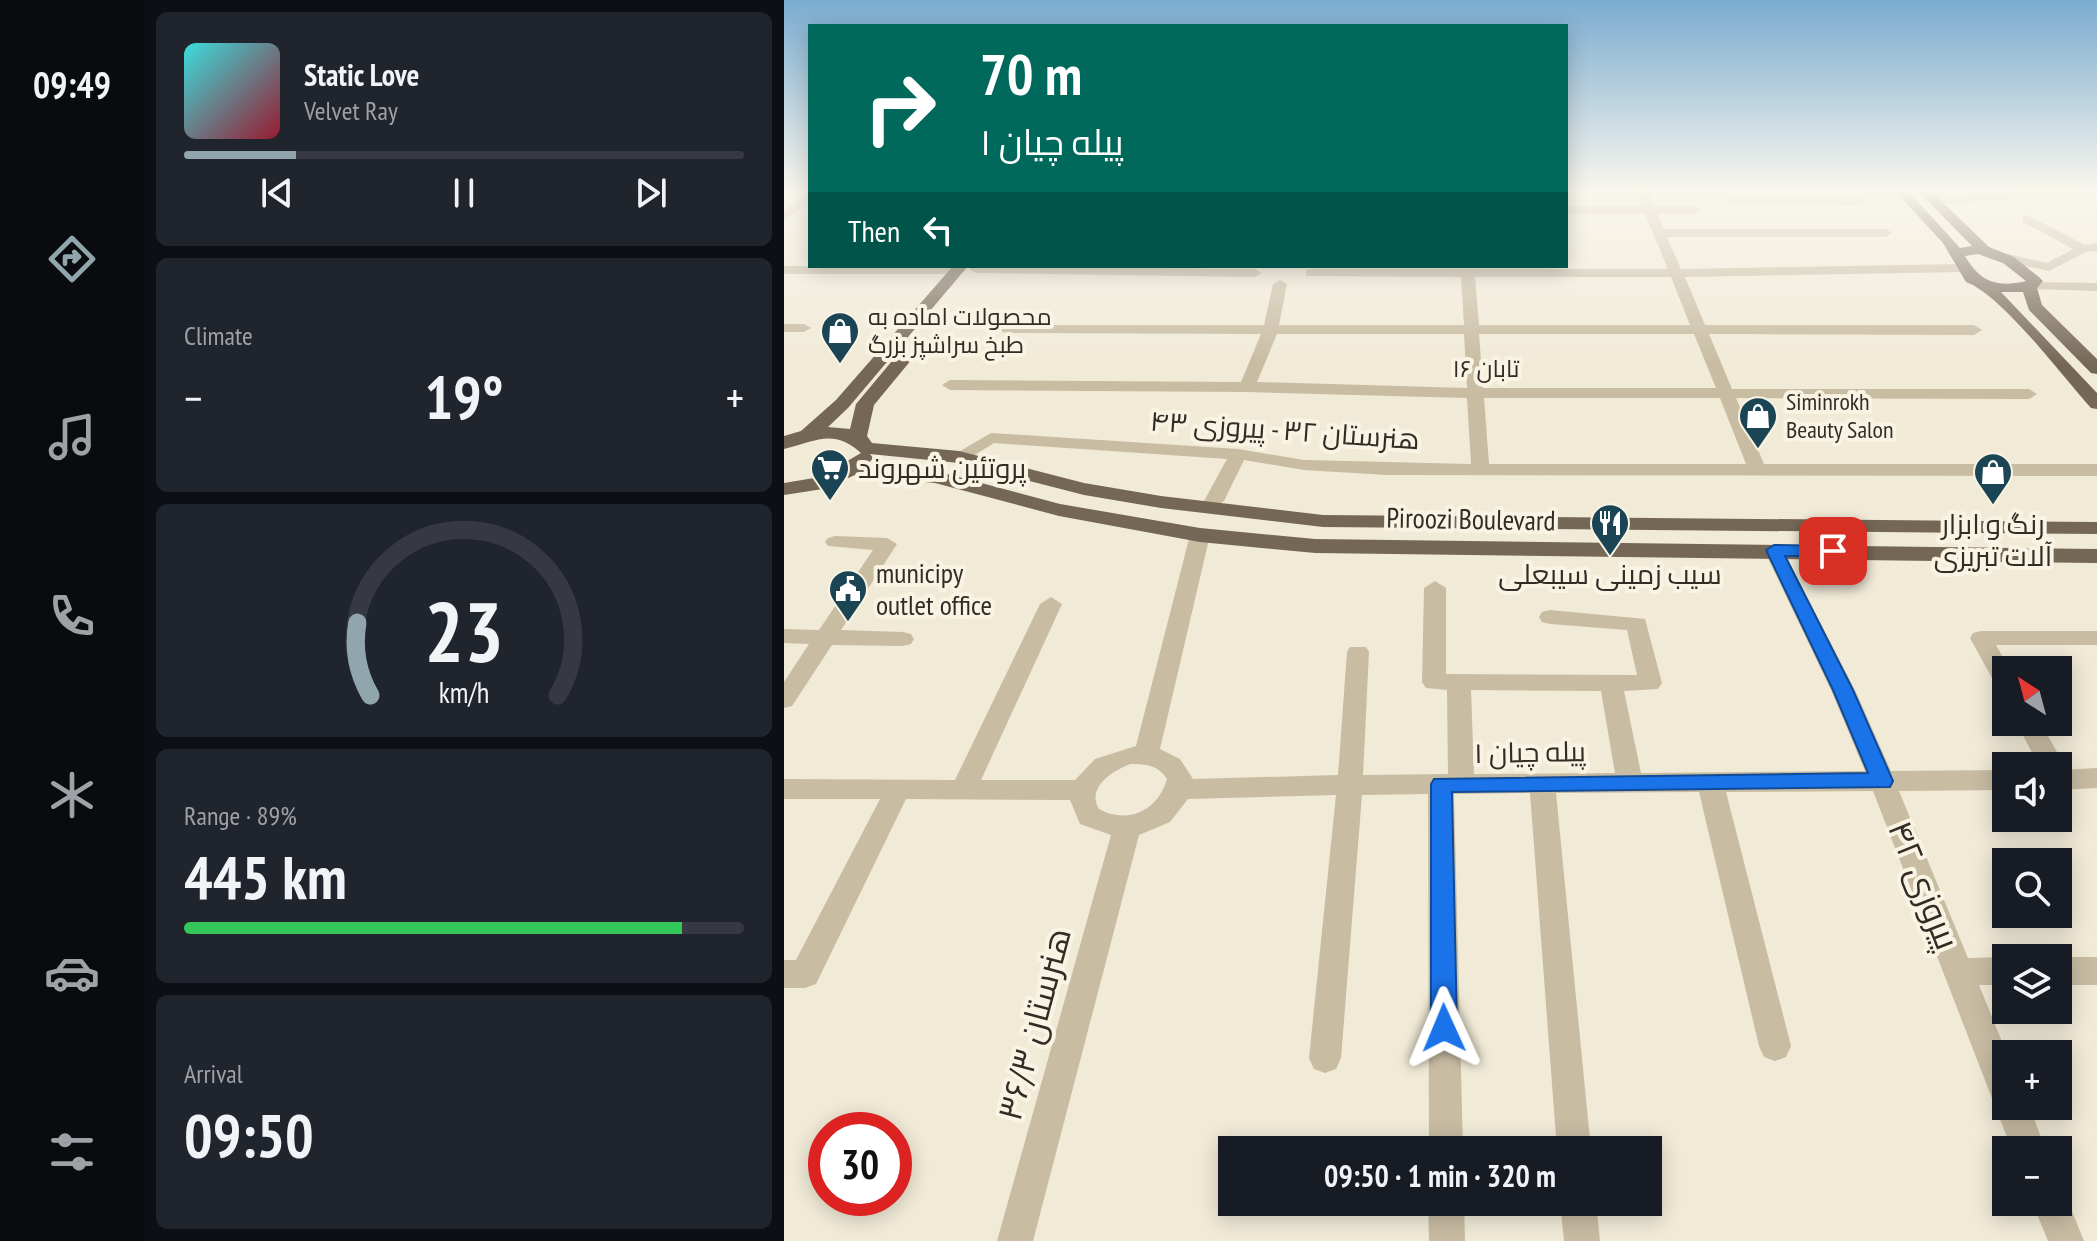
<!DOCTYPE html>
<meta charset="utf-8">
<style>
body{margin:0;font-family:"PT Sans Narrow",Cairo,sans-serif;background:#20242c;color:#f1f3f6;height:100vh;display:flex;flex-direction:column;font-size:30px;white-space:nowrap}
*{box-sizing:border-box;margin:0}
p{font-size:26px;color:#9ea1a6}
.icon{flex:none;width:44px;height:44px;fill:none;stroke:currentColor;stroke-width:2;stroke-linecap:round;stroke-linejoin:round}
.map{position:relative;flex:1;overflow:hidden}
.drawer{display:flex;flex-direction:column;gap:12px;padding:12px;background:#0d0f14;width:640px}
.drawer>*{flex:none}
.guide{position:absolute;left:24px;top:24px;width:760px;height:244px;border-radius:0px;box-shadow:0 4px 20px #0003;background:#00695c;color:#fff;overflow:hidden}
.needle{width:52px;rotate:324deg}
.fabs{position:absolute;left:1208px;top:656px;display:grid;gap:16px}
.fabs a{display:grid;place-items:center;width:80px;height:80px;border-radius:0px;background:#171b24;box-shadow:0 4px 20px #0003;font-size:40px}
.speed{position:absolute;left:24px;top:1112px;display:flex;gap:16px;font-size:40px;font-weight:700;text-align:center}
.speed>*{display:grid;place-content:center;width:104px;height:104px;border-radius:50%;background:#171b24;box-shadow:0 4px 20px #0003;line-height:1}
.speed .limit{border:12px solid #d22;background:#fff;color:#111}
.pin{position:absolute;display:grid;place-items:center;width:68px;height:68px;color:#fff;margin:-34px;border-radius:16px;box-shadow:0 4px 12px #0006}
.me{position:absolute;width:88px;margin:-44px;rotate:359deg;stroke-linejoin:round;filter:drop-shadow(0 0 6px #0008)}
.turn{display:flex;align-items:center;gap:28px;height:168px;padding:0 40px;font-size:36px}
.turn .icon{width:104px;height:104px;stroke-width:2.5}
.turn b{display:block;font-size:56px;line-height:68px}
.then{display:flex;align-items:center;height:76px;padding:0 40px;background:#0003;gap:16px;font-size:30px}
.big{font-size:60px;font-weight:700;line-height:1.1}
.drawer .widget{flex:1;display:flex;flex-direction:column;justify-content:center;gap:12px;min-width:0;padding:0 28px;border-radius:12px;background:#20242c}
.drawer .dial{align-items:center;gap:0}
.dial svg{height:208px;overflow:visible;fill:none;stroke:#363941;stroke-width:7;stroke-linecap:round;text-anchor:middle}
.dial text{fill:#f1f3f6;stroke:none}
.song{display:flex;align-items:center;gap:24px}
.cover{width:96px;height:96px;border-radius:12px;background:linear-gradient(135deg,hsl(180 70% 55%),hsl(350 70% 35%))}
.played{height:8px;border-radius:4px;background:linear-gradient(90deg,#91a5ad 20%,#363941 20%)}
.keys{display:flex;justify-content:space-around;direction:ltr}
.heat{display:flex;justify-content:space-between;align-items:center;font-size:44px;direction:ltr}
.charge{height:12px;border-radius:6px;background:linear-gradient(90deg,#34c759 89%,#363941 0)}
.trip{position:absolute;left:434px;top:1136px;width:444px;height:80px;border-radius:0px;background:#171b24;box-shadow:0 4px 20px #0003;font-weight:700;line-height:80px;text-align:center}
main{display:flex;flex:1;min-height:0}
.tabs{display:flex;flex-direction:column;width:144px;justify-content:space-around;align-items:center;background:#090b0e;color:#9ea1a6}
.tabs .icon{width:56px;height:56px}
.tabs .selected{color:#91a5ad}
.tabs b{font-size:36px;color:#f1f3f6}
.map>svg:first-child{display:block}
</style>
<main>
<nav class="tabs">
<b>09:49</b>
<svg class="icon selected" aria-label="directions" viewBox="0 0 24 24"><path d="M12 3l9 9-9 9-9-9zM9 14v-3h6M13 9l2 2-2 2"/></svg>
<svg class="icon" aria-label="music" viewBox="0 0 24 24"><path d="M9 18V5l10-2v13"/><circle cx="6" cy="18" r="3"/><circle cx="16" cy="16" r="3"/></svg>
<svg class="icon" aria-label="phone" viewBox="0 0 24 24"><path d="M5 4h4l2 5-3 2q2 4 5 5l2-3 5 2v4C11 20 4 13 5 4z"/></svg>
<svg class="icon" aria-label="climate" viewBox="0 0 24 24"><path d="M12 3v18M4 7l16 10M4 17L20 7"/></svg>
<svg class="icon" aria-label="car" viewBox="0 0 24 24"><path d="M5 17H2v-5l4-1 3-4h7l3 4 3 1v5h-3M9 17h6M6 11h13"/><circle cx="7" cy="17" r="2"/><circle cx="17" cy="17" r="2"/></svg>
<svg class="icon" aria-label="filters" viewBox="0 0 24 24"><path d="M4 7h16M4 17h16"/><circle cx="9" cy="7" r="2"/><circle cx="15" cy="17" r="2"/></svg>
</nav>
<section class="drawer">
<div class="widget">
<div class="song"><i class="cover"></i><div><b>Static Love</b><p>Velvet Ray</p></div></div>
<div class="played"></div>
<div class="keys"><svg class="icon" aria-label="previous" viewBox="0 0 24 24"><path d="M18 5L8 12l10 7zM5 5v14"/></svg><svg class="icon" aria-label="pause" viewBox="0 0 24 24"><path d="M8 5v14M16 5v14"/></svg><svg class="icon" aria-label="next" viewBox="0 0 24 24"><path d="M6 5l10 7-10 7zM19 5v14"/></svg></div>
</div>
<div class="widget"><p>Climate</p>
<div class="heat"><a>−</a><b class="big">19°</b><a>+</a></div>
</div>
<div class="widget dial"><svg viewBox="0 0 100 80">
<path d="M14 69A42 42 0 1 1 86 69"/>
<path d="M14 69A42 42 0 0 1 9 41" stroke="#91a5ad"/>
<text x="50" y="56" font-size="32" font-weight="700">23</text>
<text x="50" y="72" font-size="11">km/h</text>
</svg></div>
<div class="widget"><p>Range · 89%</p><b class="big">445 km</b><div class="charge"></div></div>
<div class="widget"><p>Arrival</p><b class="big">09:50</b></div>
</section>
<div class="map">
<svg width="1313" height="1241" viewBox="0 0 1313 1241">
<rect width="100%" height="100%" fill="#f1ead7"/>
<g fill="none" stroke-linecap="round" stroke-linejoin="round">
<path fill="#c8bca3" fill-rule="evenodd" d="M26,191V201L0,220V210Z
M852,191H864L870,206H912L918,210L912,214H874L880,229H1102L1108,233L1102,237H883L897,269L1179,264L1186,268L1179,272L901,277L921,325H1190L1198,330L1190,335L925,334L948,389H1245L1253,394L1245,399L952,398L980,464H1313V476L603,475L520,470L460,460L440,501L430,507L420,501L443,459L210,443L181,461H169L166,457L207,433L454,449L520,460L687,464L683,398L463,392L166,390L158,385L166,380L457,382L477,334L221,333L214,329L221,325H480L489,284L496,280L503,284L495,325H680L677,277L522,276V270L527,269H884L861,214H782V206H858ZM691,277H887L906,325H695ZM493,334H680L683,388L473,382ZM695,334H910L932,388H699ZM700,398H936L962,464H705Z
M1233,191H1286L1280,195L1151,205L1145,201L1151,197Z
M948,197H1077L1083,201L1077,205L944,204V198Z
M1243,215L1301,245L1313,243V251L1302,252L1265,271L1219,261L1217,258L1224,254L1263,263L1289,249L1239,222V216Z
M0,266H175L182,270L175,274H0Z
M188,266L471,269L478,273L471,277L192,273L185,269Z
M1249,282L1313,283V291L1244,289V283Z
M0,324H20L27,328L20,332H0Z
M416,529L426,535L376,749L396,759L409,779L554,775L563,652L566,647H582L585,652L579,775L664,774L663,690L642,688L638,682L640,588L651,581L662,588V674L853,675L843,630L766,624L758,622L755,617L758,612L766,610L861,619L878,683L874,689L840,691L857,773L1081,771L1047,690L980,550L983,546H997L1071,690L1107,771L1222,770V790L1115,791L1184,958L1222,957L1223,958L1222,985H1195L1223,1054L1222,1106H1245L1262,1150H1228L1089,791L942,792L1007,1046L1002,1057L991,1061L980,1057L975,1046L915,792L772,793L807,1150H773L746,793L670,794L679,1150H645L644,794L578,795L557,1058L552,1069L541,1073L530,1069L525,1058L552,795L404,799L386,822L355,835L249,1241H213L327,835L296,824L286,800L122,799L32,984L21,988H0V960H12L96,799H0V779L171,780L256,604L267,597L278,604L197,780H291L311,759L352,746L406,535ZM687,690L817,691L831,773L690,774ZM346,764C362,764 374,765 383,779C374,810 345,825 315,809C302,787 329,771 346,764Z
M51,536L103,538L113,544L57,630L119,632L127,634L130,639L127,644L119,646L48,645L8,706L0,708V682L25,644L0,643V629L35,630L89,550L44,546L41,542L44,538Z
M1197,631H1313V645H1212L1226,670H1222V691L1214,689L1186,638L1189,633Z
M1232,722H1256L1281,766L1279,770L1313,768V788L1274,790V766H1255Z
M1274,957H1313V985H1274Z
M1274,1187L1279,1189L1300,1241H1264L1248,1202H1274Z
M644,1202H680L681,1241H645Z
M776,1202H812L816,1241H780Z"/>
<path fill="#756756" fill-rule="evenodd" d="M1111,191H1124L1176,248L1188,246L1134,191H1147L1205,247L1230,257L1256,278L1259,281L1253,288L1258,305L1313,359V374L1307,373L1245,310L1239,292H1217L1313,393V409L1307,408C1278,376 1218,295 1182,282L1159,243ZM1194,254L1219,263L1242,281C1213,288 1196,282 1181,256Z
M169,266H184L64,408L44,427L66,429L72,404L113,355L119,354L128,359L90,405L83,436L88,443L175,451L300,483L377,496L539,515L1313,522V534L539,527L377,508L300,495L175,463L86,454L89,458L84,464L152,471L276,504L416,528L531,539L1313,549V563L531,553L416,542L275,516L151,483L71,475L39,489L0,495V483L36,477L77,453C50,428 32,441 0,449V436L17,431L52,400Z"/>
</g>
<linearGradient id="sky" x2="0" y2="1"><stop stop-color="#7aacd0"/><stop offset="0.52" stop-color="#f9f6ed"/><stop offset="1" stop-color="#f9f6ed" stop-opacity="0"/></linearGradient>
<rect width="1313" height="365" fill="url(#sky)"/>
<path fill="#1a73e8" stroke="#114b97" stroke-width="2" d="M990,545L1049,546L1057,551L1049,556H1001L1069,690L1109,781L1106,787L668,792L673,1028L669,1037L660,1040L651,1037L647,1028V784L650,779L1084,773L1049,690L982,550Z"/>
<defs>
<symbol id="shop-pin" viewBox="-11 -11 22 30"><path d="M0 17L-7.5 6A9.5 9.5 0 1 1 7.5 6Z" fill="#1b4554" stroke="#f9f3e3"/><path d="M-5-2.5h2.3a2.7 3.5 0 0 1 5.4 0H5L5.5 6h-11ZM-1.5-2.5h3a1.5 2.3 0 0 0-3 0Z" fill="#fff"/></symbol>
<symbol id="supermarket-pin" viewBox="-11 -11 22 30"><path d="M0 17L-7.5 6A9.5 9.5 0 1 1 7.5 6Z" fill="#1b4554" stroke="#f9f3e3"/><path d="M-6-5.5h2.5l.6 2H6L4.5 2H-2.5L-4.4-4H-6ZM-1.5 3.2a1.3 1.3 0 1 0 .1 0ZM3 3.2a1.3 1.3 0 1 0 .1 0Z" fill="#fff"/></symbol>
<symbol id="restaurant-pin" viewBox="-11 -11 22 30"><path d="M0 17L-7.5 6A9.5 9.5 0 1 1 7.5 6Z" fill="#1b4554" stroke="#f9f3e3"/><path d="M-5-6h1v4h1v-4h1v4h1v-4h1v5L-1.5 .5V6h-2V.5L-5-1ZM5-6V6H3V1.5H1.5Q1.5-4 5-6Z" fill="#fff"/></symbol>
<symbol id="civic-pin" viewBox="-11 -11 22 30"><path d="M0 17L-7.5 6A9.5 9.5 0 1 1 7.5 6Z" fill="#1b4554" stroke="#f9f3e3"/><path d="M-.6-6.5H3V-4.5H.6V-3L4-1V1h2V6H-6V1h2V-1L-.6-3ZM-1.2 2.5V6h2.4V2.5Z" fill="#fff"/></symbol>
</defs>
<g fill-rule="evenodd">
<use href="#shop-pin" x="34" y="309" width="44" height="60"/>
<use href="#shop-pin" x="952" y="394" width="44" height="60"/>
<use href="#supermarket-pin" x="24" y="446" width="44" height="60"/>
<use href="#shop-pin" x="1187" y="450" width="44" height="60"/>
<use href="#restaurant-pin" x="804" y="501" width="44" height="60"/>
<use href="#civic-pin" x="42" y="567" width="44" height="60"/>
</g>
<g text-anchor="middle" stroke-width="8" stroke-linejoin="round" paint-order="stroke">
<g font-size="24" fill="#332c25" stroke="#f9f3e3" text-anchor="start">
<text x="84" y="325">محصولات اماده به<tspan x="84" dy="28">طبخ سراشپز بزرگ</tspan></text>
<text x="1002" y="410">Siminrokh<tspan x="1002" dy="28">Beauty Salon</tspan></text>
</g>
<g font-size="24" fill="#332c25" stroke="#f9f3e3">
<text x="702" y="377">تابان ۱۶</text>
</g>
<g font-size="28" fill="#332c25" stroke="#f9f3e3">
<text transform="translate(501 430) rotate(4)" y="10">هنرستان ۳۲ - پیروزی ۴۳</text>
<text transform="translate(687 519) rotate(1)" y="10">Piroozi Boulevard</text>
<text transform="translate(746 752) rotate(-1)" y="10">پیله چیان ۱</text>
</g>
<g font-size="28" fill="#332c25" stroke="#f9f3e3" text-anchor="start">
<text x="74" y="478">پروتئین شهروند</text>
<text x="1209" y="534" text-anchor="middle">رنگ و ابزار<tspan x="1209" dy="32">آلات تبریزی</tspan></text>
<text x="92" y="583">municipy<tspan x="92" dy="32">outlet office</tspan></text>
<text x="826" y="584" text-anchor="middle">سیب زمینی سیبعلی</text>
</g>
<g font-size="34" fill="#332c25" stroke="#f9f3e3">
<text transform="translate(1140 885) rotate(68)" y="12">پیروزی ۴۲</text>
<text transform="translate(250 1024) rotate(-75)" y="12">هنرستان ۳۶/۳</text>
</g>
</g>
</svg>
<div class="fabs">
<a><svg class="needle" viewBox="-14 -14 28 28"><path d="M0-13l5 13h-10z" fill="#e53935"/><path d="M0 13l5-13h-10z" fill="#9ea1a6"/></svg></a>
<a><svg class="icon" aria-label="sound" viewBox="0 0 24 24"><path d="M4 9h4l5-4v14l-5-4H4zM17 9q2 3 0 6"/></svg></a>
<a><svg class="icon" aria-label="search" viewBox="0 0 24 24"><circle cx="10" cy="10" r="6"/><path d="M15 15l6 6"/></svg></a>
<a><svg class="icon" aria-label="layers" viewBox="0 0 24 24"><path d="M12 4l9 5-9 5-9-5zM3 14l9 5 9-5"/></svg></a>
<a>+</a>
<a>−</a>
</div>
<div class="speed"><div class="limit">30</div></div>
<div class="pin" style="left:1049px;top:551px;background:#d93025"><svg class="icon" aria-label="arrive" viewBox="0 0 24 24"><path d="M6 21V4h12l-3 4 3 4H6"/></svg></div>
<svg class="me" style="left:660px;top:1028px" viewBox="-20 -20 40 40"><path d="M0-17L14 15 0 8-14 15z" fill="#1a73e8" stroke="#fff" stroke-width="4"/></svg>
<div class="trip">09:50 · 1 min · 320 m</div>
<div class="guide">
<div class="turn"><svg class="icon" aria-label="right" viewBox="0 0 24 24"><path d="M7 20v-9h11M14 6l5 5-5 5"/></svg><div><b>70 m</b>پیله چیان ۱</div></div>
<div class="then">Then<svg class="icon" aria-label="left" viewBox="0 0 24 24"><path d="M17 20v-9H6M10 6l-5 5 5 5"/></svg></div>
</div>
</div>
</main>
